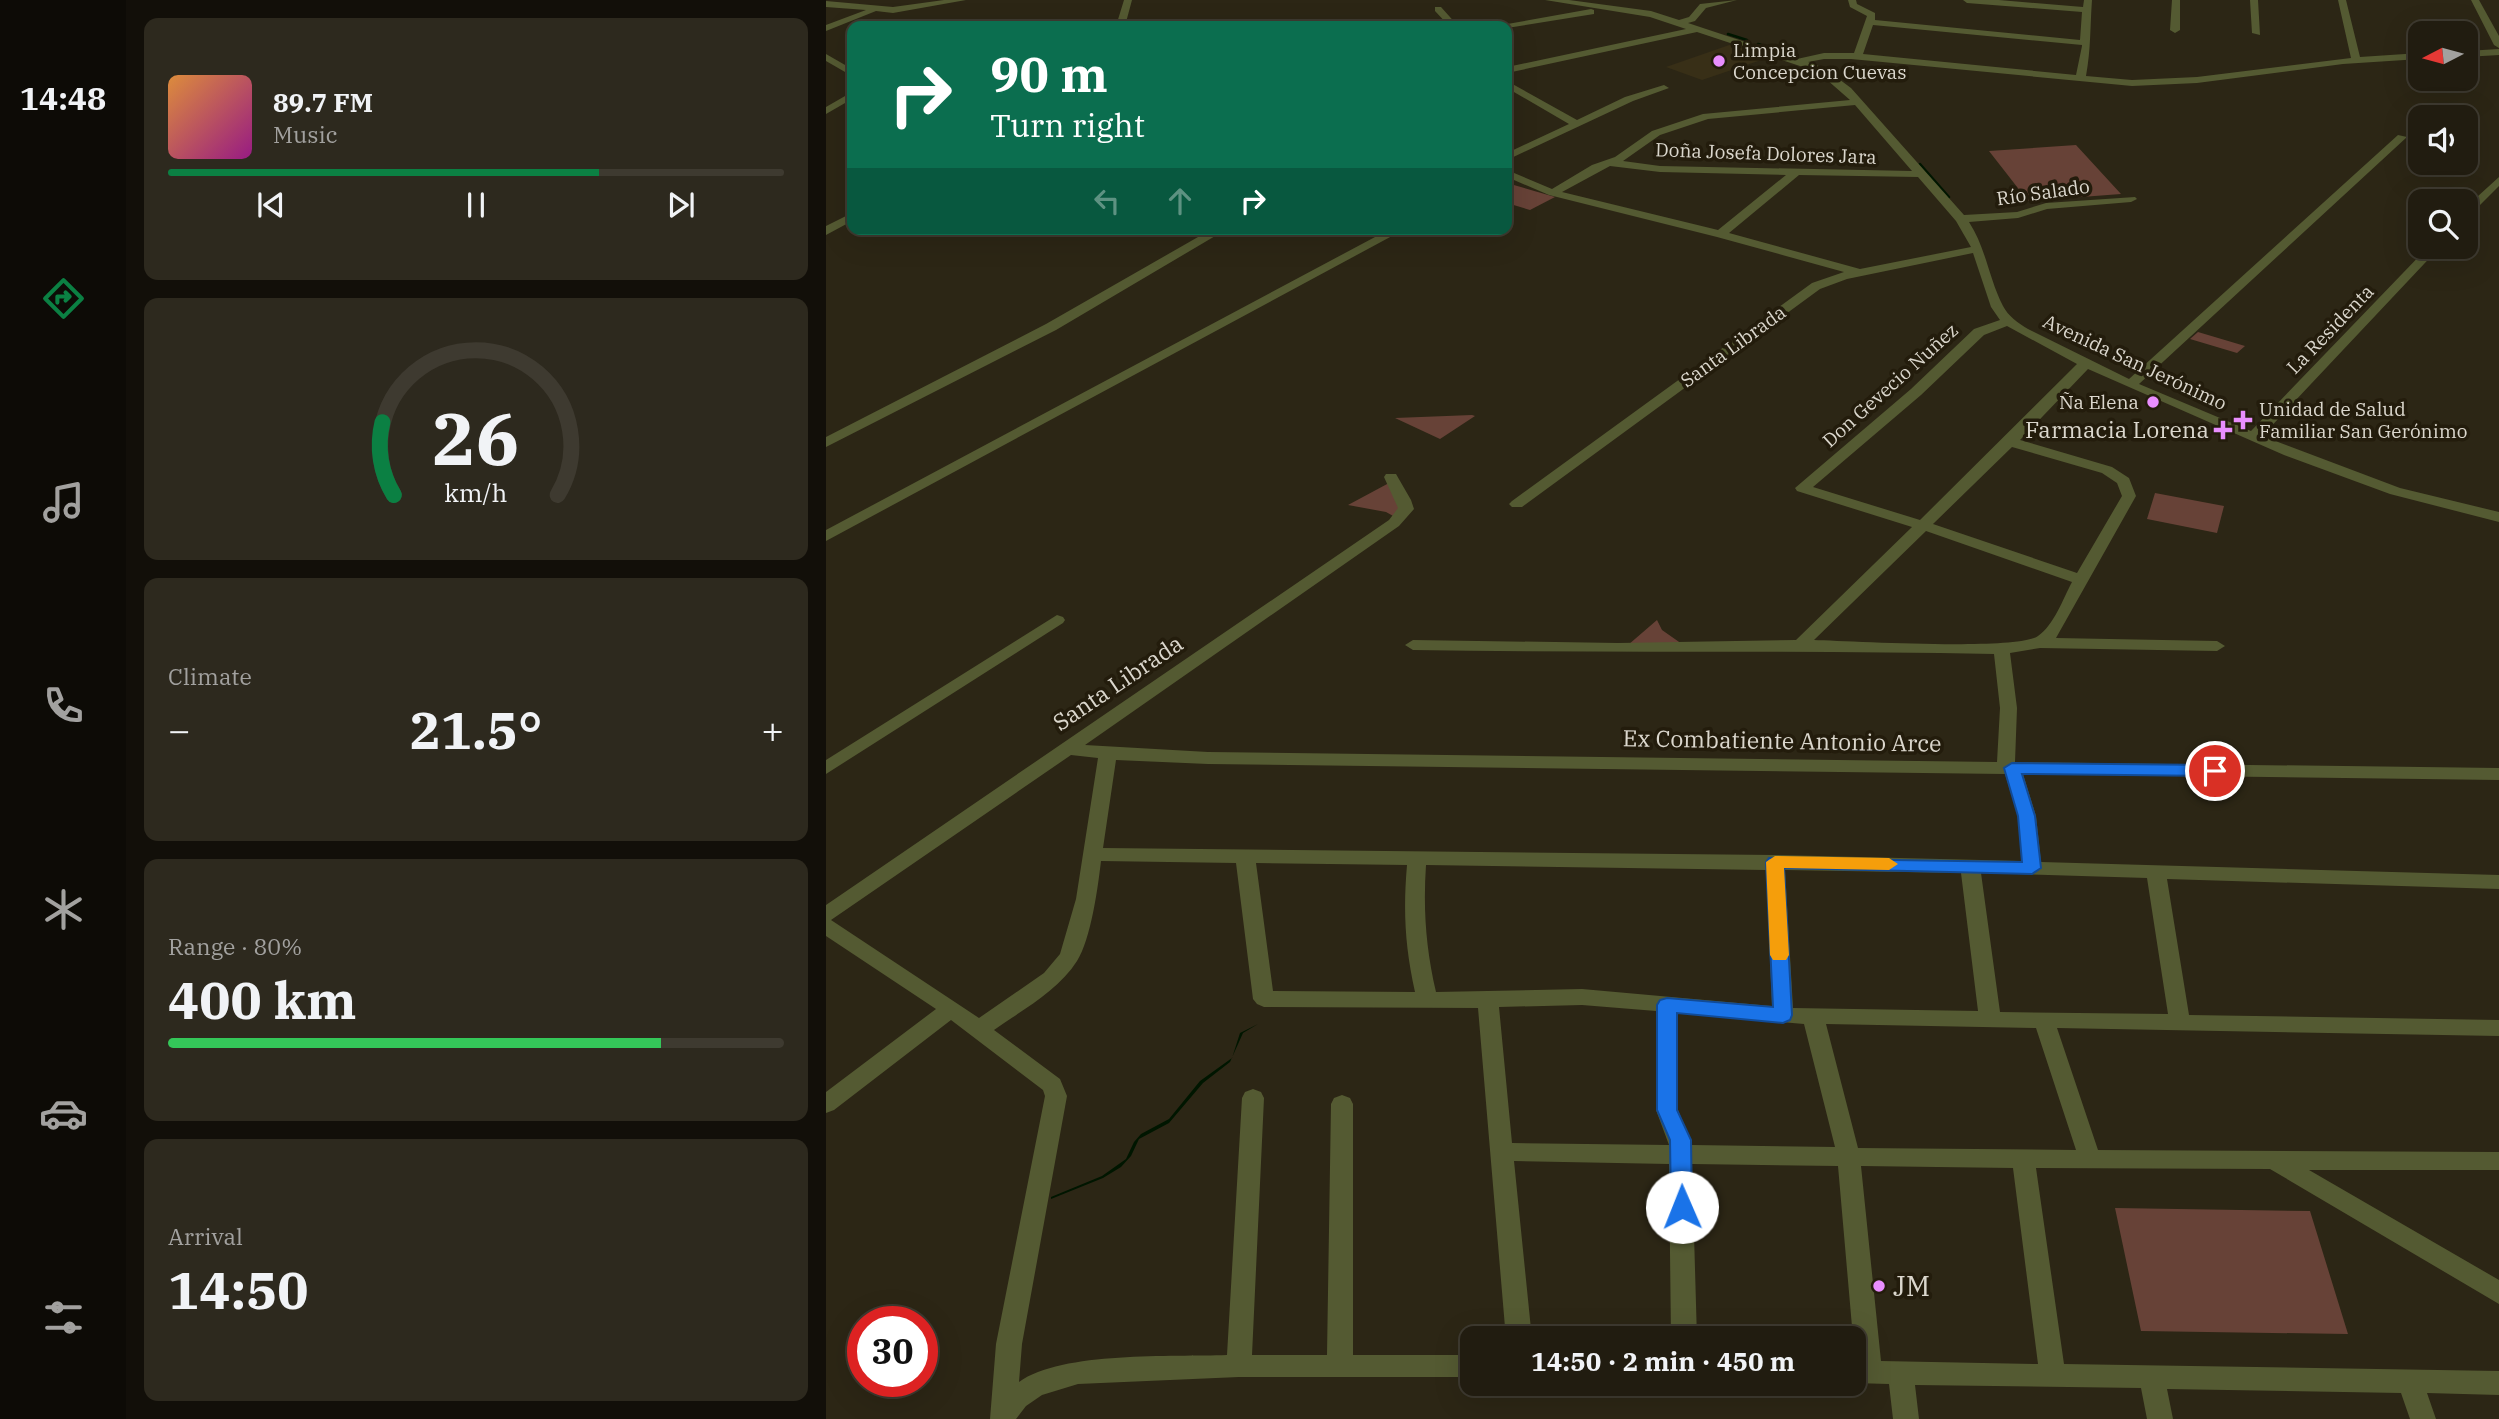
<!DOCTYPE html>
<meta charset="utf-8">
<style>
body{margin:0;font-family:"IBM Plex Serif",serif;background:#2d291e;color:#f1f3f6;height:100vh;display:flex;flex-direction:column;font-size:26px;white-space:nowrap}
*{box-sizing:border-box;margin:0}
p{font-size:23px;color:#a2a19f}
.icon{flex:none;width:38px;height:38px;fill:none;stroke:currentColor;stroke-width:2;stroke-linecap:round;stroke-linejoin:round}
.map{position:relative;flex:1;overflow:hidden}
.drawer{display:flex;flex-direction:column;gap:18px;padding:18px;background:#120f09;width:700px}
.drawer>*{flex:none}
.hud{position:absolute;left:21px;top:21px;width:665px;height:214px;border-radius:14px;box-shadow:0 7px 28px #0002,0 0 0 2px #3e3a30;background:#0b6e4f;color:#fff;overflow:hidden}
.needle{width:46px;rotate:264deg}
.controls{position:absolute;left:1582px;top:21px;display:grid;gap:14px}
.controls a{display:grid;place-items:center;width:70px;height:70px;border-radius:14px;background:#211c10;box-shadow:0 7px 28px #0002,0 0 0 2px #3e3a30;font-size:35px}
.speed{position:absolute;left:21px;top:1306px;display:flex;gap:14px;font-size:35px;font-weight:700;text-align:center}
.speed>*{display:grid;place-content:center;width:91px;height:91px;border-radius:50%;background:#211c10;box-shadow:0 7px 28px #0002,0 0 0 2px #3e3a30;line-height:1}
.speed .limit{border:10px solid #d22;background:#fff;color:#111}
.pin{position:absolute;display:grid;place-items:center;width:60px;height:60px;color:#fff;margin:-30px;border:4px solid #fff;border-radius:50%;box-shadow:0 2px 7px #0007}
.me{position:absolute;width:77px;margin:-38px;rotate:359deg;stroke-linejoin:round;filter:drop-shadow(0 0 5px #0008)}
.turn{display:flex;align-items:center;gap:24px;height:147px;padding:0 28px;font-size:32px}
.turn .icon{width:91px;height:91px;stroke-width:2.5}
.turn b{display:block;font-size:49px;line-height:60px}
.lanes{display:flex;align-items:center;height:66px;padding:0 28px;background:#0003;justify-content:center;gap:35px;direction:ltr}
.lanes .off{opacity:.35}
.big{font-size:52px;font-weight:700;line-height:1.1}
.drawer .widget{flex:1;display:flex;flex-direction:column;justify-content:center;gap:10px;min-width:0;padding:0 24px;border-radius:14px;background:#2d291e}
.drawer .dial{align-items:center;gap:0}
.dial svg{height:182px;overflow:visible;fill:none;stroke:#3e3a30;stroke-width:7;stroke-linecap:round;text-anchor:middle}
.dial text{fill:#f1f3f6;stroke:none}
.song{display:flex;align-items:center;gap:21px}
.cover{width:84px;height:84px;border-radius:10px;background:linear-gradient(135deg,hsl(30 70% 55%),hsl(310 70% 35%))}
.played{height:7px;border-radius:4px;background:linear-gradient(90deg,#0b8043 70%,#3e3a30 70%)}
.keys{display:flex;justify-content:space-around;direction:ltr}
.heat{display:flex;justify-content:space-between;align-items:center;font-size:38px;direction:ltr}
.charge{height:10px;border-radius:5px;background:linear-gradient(90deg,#34c759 80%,#3e3a30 0)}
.trip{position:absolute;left:634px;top:1326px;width:406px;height:70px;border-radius:14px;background:#211c10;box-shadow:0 7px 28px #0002,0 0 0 2px #3e3a30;font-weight:700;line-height:70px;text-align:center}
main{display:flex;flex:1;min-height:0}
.menu{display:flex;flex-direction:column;width:126px;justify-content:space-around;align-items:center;background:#0d0b06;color:#a2a19f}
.menu .icon{width:49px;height:49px}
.menu .selected{color:#0b8043}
.menu b{font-size:32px;color:#f1f3f6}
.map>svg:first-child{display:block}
</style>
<main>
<nav class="menu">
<b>14:48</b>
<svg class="icon selected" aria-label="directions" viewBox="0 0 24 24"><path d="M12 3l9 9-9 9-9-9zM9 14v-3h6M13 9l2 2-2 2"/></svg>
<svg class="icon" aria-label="music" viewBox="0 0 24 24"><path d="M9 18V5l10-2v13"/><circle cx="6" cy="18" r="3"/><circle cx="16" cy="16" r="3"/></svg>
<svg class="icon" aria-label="phone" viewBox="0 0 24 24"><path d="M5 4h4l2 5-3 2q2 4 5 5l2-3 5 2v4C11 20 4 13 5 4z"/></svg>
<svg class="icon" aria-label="climate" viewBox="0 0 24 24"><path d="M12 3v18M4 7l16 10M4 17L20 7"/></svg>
<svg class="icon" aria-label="car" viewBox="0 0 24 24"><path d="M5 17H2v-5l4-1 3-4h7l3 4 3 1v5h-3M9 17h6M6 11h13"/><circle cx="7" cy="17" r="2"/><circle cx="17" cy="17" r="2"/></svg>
<svg class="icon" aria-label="filters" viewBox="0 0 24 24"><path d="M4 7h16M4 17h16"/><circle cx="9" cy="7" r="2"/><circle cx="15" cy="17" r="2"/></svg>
</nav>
<section class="drawer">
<div class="widget">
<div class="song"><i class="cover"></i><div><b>89.7 FM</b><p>Music</p></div></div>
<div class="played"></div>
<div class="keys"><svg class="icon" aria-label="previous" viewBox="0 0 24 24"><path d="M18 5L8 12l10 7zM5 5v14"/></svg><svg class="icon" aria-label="pause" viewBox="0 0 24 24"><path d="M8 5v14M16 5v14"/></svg><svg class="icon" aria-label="next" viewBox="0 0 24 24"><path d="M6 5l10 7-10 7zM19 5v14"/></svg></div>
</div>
<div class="widget dial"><svg viewBox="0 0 100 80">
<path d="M14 69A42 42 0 1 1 86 69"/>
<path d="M14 69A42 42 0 0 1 9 37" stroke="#0b8043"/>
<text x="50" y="56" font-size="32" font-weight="700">26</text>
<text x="50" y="72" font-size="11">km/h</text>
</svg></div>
<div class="widget"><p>Climate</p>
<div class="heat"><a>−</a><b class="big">21.5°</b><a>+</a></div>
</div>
<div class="widget"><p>Range · 80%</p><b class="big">400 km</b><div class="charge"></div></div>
<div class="widget"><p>Arrival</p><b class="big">14:50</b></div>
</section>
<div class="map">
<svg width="1673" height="1419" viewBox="0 0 1673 1419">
<rect width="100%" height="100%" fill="#2c2615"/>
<path fill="#382f17" d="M909,43L947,56L876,80L840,67Z"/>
<path fill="#674237" d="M1250,145L1295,194L1202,201L1163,151Z
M681,183L729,197L704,210L681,203Z
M1372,332L1419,346L1411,353L1364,339Z
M646,415L649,416L614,439L569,418Z
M563,483L575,507L569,517L560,512L522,505Z
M1329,493L1398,506L1391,533L1321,519Z
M831,620L836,630L856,644L802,645Z
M1289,1208L1484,1211L1522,1334L1315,1331Z"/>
<path fill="#001600" d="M432,1024L417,1033L404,1062L377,1083L343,1123L313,1139L305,1156L295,1167L277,1178L225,1199V1197L276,1176L300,1159L308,1142L315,1134L343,1119L374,1081L406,1058L414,1033Z"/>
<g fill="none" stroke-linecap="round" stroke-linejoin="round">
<path stroke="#001600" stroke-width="2.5" d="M902,34L921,40
M932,44L960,53
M1094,164L1123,197"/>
<path fill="#545a32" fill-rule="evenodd" d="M118,0H140L67,13L50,11L0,31V25L40,10L0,7V1L67,7Z
M298,0H306L299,26H290Z
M719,0H743L825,11L853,20L863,17L874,4L911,0L880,8L869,21L862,23L971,59L998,53H1028L1041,16L1024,7L1022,0H1030L1031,4L1049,13V20L1254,40L1256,12L1141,3L1137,0H1173L1257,7L1258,0H1266C1264,27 1265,49 1260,76L1306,80L1371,77L1525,58L1512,0H1520L1534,57L1594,53V59L1517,64L1371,83L1306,86L1025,59H998L982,62L998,68L1025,88L1138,215L1191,212L1220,203L1309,197L1311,199L1305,202L1221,209L1192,218L1143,222C1160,248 1163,279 1177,306C1182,316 1192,323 1202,329L1303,379L1572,135L1581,137L1313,384L1425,431L1602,247H1614L1436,436L1574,488L1673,512V522L1564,494L1458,455L1262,369L1194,440L1286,467L1303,478L1310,496L1230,638L1391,641L1399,646L1391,651L1214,648L1184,653L1191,708L1189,762L1673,768V780L1197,774L1210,816L1215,862L1673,875V889L1341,879L1363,1015L1673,1020V1036L1231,1028L1272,1150L1673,1152V1170H1483L1673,1280V1304L1444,1169L1210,1168L1238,1364L1673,1371V1395L1601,1393L1610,1419H1584L1575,1393L1341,1389L1347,1419H1321L1315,1388L1089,1385L1093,1419H1067L1063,1384L1027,1383L1029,1361L1012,1166L866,1164L871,1339H845L843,1164L688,1161L706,1339H680L652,1008L438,1007L431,1004L427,999L410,863L275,861C272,887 265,939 251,961C232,991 196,1010 168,1030L234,1079L241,1096L196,1344L193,1382C236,1351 347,1357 401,1355L416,1098L419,1092L427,1089L435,1092L438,1098L426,1355H501L505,1104L508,1098L516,1095L524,1098L527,1104V1355H646V1377H413L252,1384L216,1395L200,1406L190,1419H164L170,1344L219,1096L217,1090L125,1020L8,1110L0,1113V1092L110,1009L0,936V905L563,520L572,508L558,477L560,474H570L585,500L588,509L573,526L259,745L382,752L1171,762L1174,708L1168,654C974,650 781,653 587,650L579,645L587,640L792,643L970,640L1086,527L971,491L969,488L1085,389L1148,329L1174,320L1165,307L1147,253L1021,279L994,289L696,507H686L683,504L686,501L986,283L1018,272L891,237L723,195L681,177V170L726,189L766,165L789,157L826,131L877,114L1024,100L992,72L871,32L681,73V67L860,29L824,17ZM1047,25L1256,45V46L1250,75L1037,54ZM1029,105L1086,171L834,166L797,161L834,135L882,119ZM784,166L834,172L960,175L892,230L736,192ZM973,175L1092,177L1130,221L1145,247L1034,269L903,233ZM1181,326L1251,364L1094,520L987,487L1095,395L1158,335ZM1186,447L1276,473L1291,483L1296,496L1251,573L1107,524ZM1100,531L1246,582C1237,599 1228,625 1212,636C1192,651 1024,641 988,640ZM245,755L272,758L250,899L234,954L218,973L153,1018L5,920ZM290,760L382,764L1179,774L1192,816L1196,861L949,855L277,848ZM430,863L581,865C577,911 579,947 589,992L447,991ZM600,865L940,870L946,1006L756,989L610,992C600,949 597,910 600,865ZM959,870L1135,873L1152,1011L967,1008ZM1155,873L1321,878L1342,1014L1174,1012ZM756,1005L830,1011V1110L843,1145L686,1143L673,1007ZM852,1013L978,1024L1009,1147L866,1145L852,1110ZM1000,1024L1210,1028L1250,1150L1032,1148ZM1035,1166L1187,1168L1212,1364L1055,1361Z
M1346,0H1354V30L1349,33L1344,30Z
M1424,0H1432L1434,35L1426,33Z
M1645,0H1653L1673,36V48L1668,45Z
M609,7H615L632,26H623L609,11Z
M765,9L768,10V14L681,28L670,26Z
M1673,49V55L1640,57V51Z
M0,54L26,69V76L0,61Z
M681,81L751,120L799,97L838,85L843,88L807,101L681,160V153L743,124L681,88Z
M26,92V99L0,114V107Z
M1673,177V186L1644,215L1640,216V207Z
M26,213V221L0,235V226Z
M386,229H401L230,330L0,447V437L220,324Z
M564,229H579L0,541V530Z
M231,615L237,617L239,620L237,623L0,774V760Z"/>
</g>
<path fill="#1a73e8" stroke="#114b97" stroke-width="2" d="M1186,763L1389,765L1397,771L1389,776L1196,774L1209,816L1215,868L1206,874L958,868L966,1015L964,1020L957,1023L851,1013V1110L865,1140L866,1207L863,1213L856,1216L848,1213L845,1207L844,1140L831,1110V1005L834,1000L841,998L947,1007L940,862L943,858L1196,862L1192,816L1178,768Z"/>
<path fill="#f59e0b" d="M949,856L1063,858L1072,864L1063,870L958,868L963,955L960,960H947L944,955L940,862Z"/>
<g fill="#e98efe" stroke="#231c0c" stroke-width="2.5">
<circle cx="893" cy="61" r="7"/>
<circle cx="1327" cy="402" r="7"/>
<path d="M1413.5 409.5h7v7h7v7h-7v7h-7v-7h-7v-7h7z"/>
<path d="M1393.5 419.5h7v7h7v7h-7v7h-7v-7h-7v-7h7z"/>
<circle cx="1053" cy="1286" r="7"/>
</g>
<g text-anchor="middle" stroke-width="7" stroke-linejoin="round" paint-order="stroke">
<g font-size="19" fill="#dbd7cd" stroke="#231c0c" text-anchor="start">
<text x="907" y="57">Limpia<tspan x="907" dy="22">Concepcion Cuevas</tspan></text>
<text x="1313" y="409" text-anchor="end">Ña Elena</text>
<text x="1433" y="416">Unidad de Salud<tspan x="1433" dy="22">Familiar San Gerónimo</tspan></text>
</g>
<g font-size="19" fill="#dbd7cd" stroke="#231c0c">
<text transform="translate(940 153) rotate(2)" y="7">Doña Josefa Dolores Jara</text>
<text transform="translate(1217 192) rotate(-8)" y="7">Río Salado</text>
<text transform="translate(1504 329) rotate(-46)" y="7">La Residenta</text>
<text transform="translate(907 346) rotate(-36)" y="7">Santa Librada</text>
<text transform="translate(1309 362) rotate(25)" y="7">Avenida San Jerónimo</text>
<text transform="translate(1064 385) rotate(-42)" y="7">Don Gevecio Nuñez</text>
</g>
<g font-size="23" fill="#dbd7cd" stroke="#231c0c" text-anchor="end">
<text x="1383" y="438">Farmacia Lorena</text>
</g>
<g font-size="23" fill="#dbd7cd" stroke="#231c0c">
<text transform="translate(292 683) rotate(-34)" y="8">Santa Librada</text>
<text transform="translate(956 741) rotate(1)" y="8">Ex Combatiente Antonio Arce</text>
</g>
<g font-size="28" fill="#dbd7cd" stroke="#231c0c" text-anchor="start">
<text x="1067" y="1296">JM</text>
</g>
</g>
</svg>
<div class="controls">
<a><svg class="needle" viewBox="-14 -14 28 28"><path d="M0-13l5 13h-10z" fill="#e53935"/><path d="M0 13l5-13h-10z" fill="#a2a19f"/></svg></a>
<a><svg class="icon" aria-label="sound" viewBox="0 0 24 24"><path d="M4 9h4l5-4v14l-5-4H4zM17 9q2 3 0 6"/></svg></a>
<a><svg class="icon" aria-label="search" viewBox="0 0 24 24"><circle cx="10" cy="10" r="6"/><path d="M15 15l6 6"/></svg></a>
</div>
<div class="speed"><div class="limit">30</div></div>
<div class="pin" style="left:1389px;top:771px;background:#d93025"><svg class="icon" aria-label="arrive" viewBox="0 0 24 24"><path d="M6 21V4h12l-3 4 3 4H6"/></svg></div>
<svg class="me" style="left:856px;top:1207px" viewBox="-20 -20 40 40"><circle r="19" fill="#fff"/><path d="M0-13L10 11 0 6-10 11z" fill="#1a73e8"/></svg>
<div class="trip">14:50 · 2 min · 450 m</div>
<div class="hud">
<div class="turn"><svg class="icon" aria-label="right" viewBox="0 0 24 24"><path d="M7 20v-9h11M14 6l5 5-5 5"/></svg><div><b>90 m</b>Turn right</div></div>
<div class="lanes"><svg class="icon off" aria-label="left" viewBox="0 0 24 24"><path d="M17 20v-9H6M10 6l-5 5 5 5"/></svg><svg class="icon off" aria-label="ahead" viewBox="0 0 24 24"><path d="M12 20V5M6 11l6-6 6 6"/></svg><svg class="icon" aria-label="right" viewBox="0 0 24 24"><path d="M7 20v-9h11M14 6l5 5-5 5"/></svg></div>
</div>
</div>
</main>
